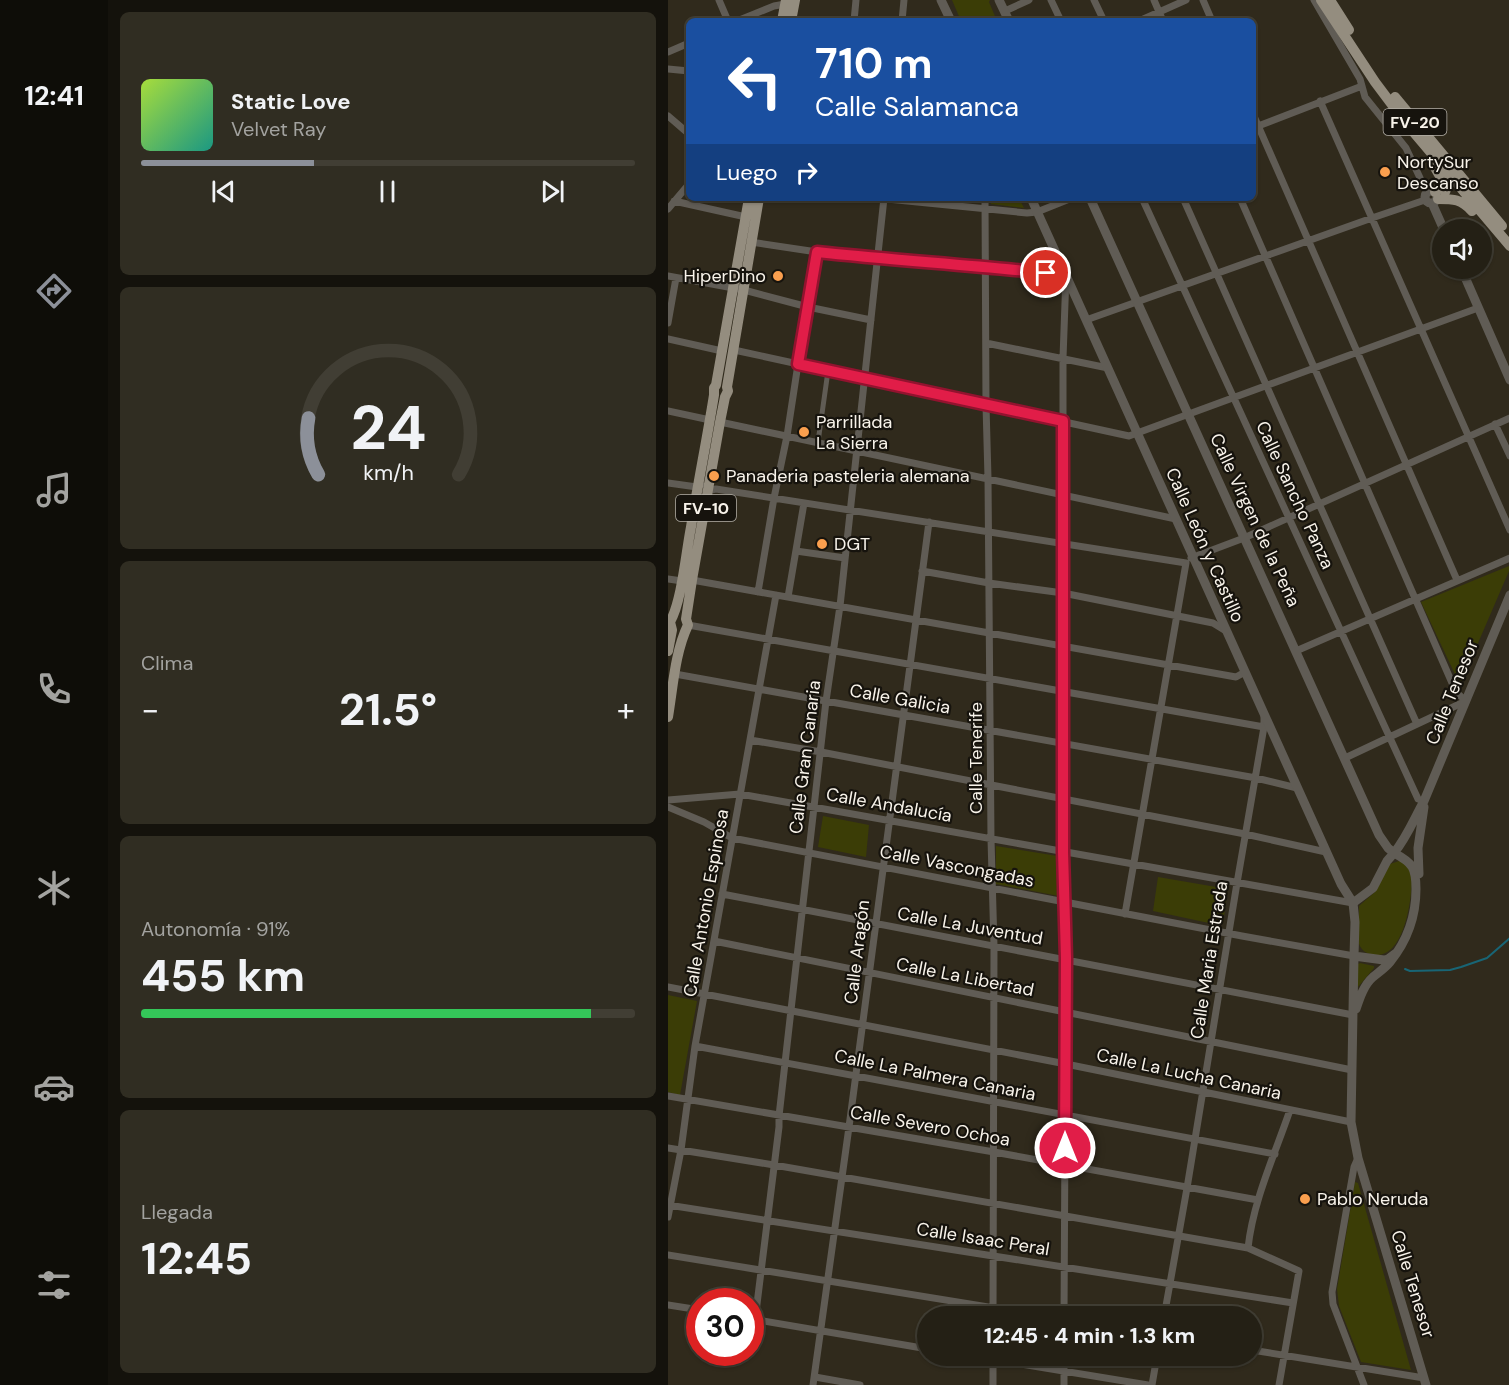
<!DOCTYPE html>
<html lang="es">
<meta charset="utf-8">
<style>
body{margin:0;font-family:"DM Sans",sans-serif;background:#302d22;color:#f1f3f6;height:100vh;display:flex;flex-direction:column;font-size:22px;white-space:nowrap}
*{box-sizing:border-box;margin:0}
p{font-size:20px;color:#a3a3a0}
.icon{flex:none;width:33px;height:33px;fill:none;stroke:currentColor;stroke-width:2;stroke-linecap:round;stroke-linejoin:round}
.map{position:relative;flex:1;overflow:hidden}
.drawer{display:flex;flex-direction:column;gap:12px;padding:12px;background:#14120c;width:560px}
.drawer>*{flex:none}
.guide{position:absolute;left:18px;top:18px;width:570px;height:183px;border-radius:9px;box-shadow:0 2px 4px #0004,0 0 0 2px #413e34;background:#1a4fa0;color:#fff;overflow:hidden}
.buttons{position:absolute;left:764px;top:219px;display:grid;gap:12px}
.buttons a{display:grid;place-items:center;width:60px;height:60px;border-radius:50%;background:#242015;box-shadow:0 2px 4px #0004,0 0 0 2px #413e34;font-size:30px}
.speed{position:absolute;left:18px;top:1288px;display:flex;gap:12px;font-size:30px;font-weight:700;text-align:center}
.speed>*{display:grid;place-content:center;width:78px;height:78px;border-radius:50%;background:#242015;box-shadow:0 2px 4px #0004,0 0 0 2px #413e34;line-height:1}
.speed .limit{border:9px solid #d22;background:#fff;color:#111}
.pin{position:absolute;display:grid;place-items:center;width:51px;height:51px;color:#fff;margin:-26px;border:3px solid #fff;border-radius:50%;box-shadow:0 2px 6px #0007}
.me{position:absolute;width:66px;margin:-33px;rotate:0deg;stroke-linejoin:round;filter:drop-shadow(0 0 4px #0008)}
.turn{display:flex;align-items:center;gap:21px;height:126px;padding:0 30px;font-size:27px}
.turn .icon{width:78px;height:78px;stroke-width:2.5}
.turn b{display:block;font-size:42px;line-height:51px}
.then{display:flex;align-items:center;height:57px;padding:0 30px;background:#0003;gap:12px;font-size:22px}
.big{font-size:45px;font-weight:700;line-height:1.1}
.drawer .widget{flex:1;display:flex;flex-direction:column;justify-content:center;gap:9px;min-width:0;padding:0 21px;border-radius:9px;background:#302d22}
.drawer .dial{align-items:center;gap:0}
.dial svg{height:156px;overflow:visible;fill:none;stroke:#413e34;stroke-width:7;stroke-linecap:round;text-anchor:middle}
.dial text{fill:#f1f3f6;stroke:none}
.song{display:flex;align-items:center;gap:18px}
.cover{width:72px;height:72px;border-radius:9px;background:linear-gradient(135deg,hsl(80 70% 55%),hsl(170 70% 35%))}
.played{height:6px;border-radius:3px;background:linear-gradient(90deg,#8c9099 35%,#413e34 35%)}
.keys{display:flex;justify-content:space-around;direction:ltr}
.heat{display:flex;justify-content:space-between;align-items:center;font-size:33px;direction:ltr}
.charge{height:9px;border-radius:4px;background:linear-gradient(90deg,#34c759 91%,#413e34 0)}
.trip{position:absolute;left:249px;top:1306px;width:345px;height:60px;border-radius:30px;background:#242015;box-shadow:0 2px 4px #0004,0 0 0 2px #413e34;font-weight:700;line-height:60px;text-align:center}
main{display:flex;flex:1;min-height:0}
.tabs{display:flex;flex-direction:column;width:108px;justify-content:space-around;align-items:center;background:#0e0d08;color:#a3a3a0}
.tabs .icon{width:42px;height:42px}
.tabs .active{color:#8c9099}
.tabs b{font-size:27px;color:#f1f3f6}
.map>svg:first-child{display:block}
</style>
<main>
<nav class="tabs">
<b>12:41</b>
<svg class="icon active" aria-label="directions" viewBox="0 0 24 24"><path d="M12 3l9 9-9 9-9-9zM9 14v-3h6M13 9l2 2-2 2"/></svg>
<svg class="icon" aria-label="music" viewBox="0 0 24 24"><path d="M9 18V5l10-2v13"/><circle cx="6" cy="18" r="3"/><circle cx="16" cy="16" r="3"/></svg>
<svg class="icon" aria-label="phone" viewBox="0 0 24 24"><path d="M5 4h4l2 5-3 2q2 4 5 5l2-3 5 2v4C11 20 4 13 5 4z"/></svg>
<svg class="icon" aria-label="climate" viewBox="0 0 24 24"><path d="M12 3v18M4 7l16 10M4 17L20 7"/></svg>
<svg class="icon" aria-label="car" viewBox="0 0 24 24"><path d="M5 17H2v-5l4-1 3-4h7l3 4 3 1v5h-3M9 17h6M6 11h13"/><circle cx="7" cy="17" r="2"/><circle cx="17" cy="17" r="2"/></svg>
<svg class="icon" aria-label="filters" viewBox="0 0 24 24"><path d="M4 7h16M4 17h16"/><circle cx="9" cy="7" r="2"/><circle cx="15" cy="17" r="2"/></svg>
</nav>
<section class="drawer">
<div class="widget">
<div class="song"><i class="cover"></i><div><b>Static Love</b><p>Velvet Ray</p></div></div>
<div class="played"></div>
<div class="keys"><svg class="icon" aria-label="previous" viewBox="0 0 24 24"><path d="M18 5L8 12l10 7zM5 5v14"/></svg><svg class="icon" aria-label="pause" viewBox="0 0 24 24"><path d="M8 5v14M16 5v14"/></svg><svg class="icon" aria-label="next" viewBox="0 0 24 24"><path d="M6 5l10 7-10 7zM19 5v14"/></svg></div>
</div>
<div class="widget dial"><svg viewBox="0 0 100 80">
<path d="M14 69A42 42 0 1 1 86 69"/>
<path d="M14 69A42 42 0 0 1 9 40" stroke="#8c9099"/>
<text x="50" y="56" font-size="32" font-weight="700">24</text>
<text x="50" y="72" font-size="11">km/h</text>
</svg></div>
<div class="widget"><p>Clima</p>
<div class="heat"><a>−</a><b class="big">21.5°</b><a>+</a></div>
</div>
<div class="widget"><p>Autonomía · 91%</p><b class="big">455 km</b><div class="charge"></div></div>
<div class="widget"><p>Llegada</p><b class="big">12:45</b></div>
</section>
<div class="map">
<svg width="842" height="1385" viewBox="0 0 842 1385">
<rect width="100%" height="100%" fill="#302a1c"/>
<path fill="#3b3d06" d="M284,0H322L321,2L329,21H293Z
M323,198H351L356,208L323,204Z
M841,566V571L792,685L753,602Z
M155,816L201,825L198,857L150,847Z
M328,846L402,858L401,898L328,884Z
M731,861H734L744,871C745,893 738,960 705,955C698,953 694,951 691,944V906L707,892L722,864Z
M490,877L560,889L555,923L550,925L485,911Z
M692,963L706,966V968L690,987V964Z
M0,995L29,1001L12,1095L0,1092Z
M687,1182L690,1183L743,1370L693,1362L671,1306L669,1289Z"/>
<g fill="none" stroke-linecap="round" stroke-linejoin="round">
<path stroke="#186575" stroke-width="2" d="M737,969L742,971L782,970L793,967L819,958L842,938"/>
<path stroke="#605c55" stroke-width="5" d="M150,442L160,371"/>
<path stroke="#605c55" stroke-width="7" d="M51,0L60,21
M383,0L393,21
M426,0L436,21
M486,0L495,21
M535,0L544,21
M646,0L692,79L697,97L738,148L753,180L760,191
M337,11L361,0
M69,21L106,6L117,4
M186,21L188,0
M234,21L236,0
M471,21L518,0
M0,52L21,43
M0,69L21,71
M652,101L842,530
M585,114L789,580
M0,116L21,134
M585,128L694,86
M209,198L359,213L369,212L404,198
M317,198L318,405L320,478L323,839L326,946L325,1317
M474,198L750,799L756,801
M515,198L749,724
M572,198L788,692L798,701L677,758
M6,201L78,217
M0,209L21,184
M83,242L149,252L210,259L318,267L398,275L395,358V852L398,958L396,1317
M0,276L76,290L140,307L203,320
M418,320L704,218L757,200
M0,323L8,278
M0,339L54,351
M318,343L440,368
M66,350L461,436L810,308
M0,411L42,420
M52,422L508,519
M827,424L842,456
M0,483L29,487L33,485
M38,491L48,489L518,563
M128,551L177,558
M523,558L576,538L842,418
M254,571L321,583L395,593L545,623L558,631
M0,579L14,581
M24,580L568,677L577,672
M90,592L106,498L119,436L130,364L149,252
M120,597L136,503
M20,625L596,727
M628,651L842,558
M7,674L588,778L629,788
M82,740L153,752L577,834L658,852
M0,800L72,794L685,903
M0,807L36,822L64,838L574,936L686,956
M54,894C265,933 475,974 685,1015
M457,914L518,563
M46,941L684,1070
M0,987L398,1064L683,1122
M27,1046L607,1154
M0,1096L326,1152L590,1200
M0,1148L106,1165L580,1248L631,1271L611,1385
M690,1158L686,1167L664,1292L665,1304L696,1385
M0,1205L625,1303
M0,1217L13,1150L27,1046L108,595
M580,1248C585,1201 607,1154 622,1110
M0,1255L382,1317
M0,1305L32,1310
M496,1317L519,1188L569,883L596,727V717
M84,1319L260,1349
M87,1320L111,1127V1116L158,701L172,606L216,198
M584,1350L756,1378
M304,1356L480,1385
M147,1377L192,1385
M145,1385L181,1127L261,522
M325,1385V1356
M396,1385V1356
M484,1385L489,1356"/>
<path stroke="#605c55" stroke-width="9" d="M273,0L283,21
M331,0L341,21
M757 197a6 6 0 1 1 12 0a6 6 0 1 1-12 0Z
M363,198L673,884L685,903
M422,198L711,835L720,848L726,853C739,837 746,819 756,801L842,595
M764,203L776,230
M793,268L842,380
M751,874L750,848L756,807
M686,956L683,1122L690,1158L758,1385
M688,1009C692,997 696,985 705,977C711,972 717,968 722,962C739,941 748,915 748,889C748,868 745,863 726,853L719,861L705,888L685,903L687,922L686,956L716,960L720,959L728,953"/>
<path stroke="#948d7f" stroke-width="10" d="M653,0L707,82L737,122L842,246
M662,0L681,30
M114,21L118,0
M123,21L127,0
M727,97L834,226
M765,164L773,178V186L767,192
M777,192L781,183V173
M770,199C786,199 793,199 804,211
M0,651L4,630L2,622C14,601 18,552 23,527C30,483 39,439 46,395V388L48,385L81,198
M0,717C5,687 7,652 20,625L18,619L24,580L52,422L57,397L60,391L59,387L91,198"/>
</g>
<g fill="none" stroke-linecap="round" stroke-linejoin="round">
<defs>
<path id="route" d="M378,273C302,265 225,260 149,252L130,364L395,421V852L398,958L397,1148"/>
</defs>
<use href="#route" stroke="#92132f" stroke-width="15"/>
<use href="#route" stroke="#e11d48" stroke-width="10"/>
</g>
<g fill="#fa9f4e" stroke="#16130d" stroke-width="2">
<circle cx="717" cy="172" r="6"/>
<circle cx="110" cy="276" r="6"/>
<circle cx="136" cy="432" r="6"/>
<circle cx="46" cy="476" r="6"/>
<circle cx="154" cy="544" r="6"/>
<circle cx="637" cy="1199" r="6"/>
</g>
<g text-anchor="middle" stroke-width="4.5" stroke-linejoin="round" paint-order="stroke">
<g fill="#16130d" stroke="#b4b0a8" stroke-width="1.5">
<rect x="715.5" y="109" width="63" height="26" rx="4.5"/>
<rect x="8" y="495" width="60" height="26" rx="4.5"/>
</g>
<g font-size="16" font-weight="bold" fill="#f8f3ea">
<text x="747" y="128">FV-20</text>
<text x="38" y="514">FV-10</text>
</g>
<g font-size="18" fill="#f8f3ea" stroke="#16130d" text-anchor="start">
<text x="729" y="168">NortySur<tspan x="729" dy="21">Descanso</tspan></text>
<text x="98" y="282" text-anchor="end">HiperDino</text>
<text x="148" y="428">Parrillada<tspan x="148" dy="21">La Sierra</tspan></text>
<text x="58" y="482">Panaderia pasteleria alemana</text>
<text x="166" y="550">DGT</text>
<text x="649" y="1205">Pablo Neruda</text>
</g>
<g font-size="18" fill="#f8f3ea" stroke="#16130d">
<text transform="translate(627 495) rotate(65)" y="6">Calle Sancho Panza</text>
<text transform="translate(587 520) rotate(65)" y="6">Calle Virgen de la Peña</text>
<text transform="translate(537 545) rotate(66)" y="6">Calle León y Castillo</text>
<text transform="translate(784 692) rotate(-68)" y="6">Calle Tenesor</text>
<text transform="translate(232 699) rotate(10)" y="6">Calle Galicia</text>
<text transform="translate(137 757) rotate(-83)" y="6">Calle Gran Canaria</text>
<text transform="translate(308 758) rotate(-90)" y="6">Calle Tenerife</text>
<text transform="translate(221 805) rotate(10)" y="6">Calle Andalucía</text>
<text transform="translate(289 866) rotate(11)" y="6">Calle Vascongadas</text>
<text transform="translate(38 903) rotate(-80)" y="6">Calle Antonio Espinosa</text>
<text transform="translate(302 926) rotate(10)" y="6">Calle La Juventud</text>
<text transform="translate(189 952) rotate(-83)" y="6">Calle Aragón</text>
<text transform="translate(541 960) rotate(-81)" y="6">Calle Maria Estrada</text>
<text transform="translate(297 977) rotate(11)" y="6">Calle La Libertad</text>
<text transform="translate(521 1074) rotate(12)" y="6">Calle La Lucha Canaria</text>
<text transform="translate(267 1075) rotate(11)" y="6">Calle La Palmera Canaria</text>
<text transform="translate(262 1126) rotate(10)" y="6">Calle Severo Ochoa</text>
<text transform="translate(315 1239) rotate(9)" y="6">Calle Isaac Peral</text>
<text transform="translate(745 1284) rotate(73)" y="6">Calle Tenesor</text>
</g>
</g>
</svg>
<div class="buttons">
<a><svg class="icon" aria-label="sound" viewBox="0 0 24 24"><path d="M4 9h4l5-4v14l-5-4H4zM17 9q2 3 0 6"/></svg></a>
</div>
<div class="speed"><div class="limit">30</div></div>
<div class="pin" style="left:378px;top:273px;background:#d93025"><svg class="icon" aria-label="arrive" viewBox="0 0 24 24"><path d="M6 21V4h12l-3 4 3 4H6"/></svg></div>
<svg class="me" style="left:397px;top:1148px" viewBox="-20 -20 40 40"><circle r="17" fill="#e11d48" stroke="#fff" stroke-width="3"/><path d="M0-11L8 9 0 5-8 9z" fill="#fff"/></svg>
<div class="trip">12:45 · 4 min · 1.3 km</div>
<div class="guide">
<div class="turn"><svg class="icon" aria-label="left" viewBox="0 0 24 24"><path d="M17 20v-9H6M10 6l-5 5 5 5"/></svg><div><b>710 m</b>Calle Salamanca</div></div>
<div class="then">Luego<svg class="icon" aria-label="right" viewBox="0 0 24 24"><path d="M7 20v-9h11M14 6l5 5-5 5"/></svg></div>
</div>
</div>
</main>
